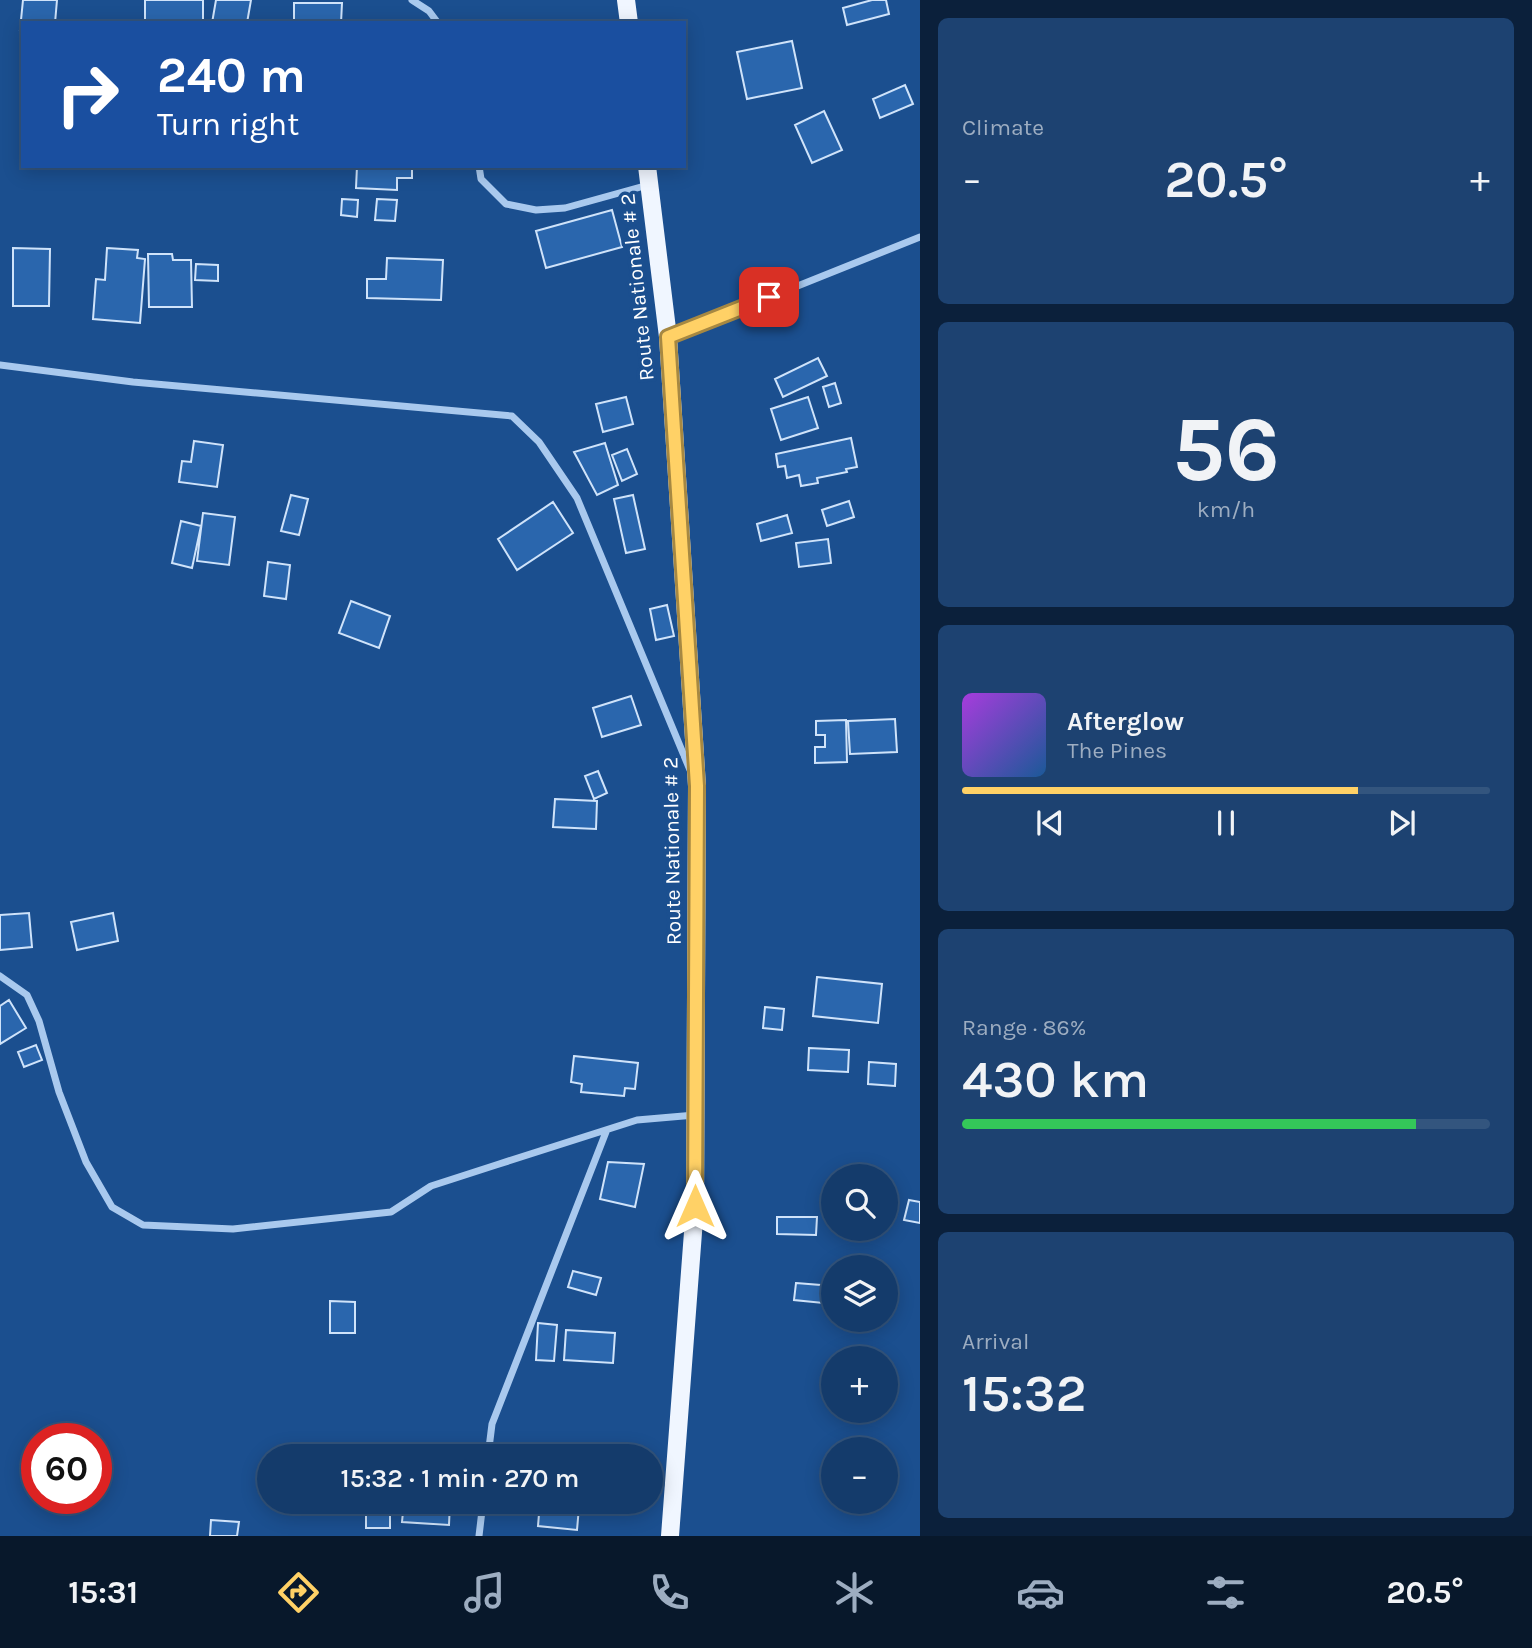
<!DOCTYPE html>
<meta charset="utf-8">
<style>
body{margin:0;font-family:Karla,sans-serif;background:#1d4271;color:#f1f3f6;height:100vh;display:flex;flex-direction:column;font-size:26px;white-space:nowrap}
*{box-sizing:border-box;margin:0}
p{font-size:23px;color:#9dadc1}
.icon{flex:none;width:38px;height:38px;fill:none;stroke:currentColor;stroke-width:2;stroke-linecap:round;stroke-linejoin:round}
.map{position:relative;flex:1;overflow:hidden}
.drawer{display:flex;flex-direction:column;gap:18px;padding:18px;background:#0b203b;width:612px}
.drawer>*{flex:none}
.guide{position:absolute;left:21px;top:21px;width:665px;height:147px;border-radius:0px;box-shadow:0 4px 18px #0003,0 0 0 2px #33557e;background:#1a4fa0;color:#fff;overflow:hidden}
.controls{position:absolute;left:821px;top:1164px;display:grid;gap:14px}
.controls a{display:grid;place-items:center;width:77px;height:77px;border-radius:50%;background:#143b6b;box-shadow:0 4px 18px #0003,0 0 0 2px #33557e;font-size:35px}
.speed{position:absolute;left:21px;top:1423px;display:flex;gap:14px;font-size:35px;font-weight:700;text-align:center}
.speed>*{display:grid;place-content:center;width:91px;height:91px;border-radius:50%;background:#143b6b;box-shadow:0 4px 18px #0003,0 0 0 2px #33557e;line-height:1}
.speed .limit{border:10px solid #d22;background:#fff;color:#111}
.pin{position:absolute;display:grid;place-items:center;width:60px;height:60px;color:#fff;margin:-30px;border-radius:14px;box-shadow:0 4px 10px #0006}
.me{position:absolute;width:77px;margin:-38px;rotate:0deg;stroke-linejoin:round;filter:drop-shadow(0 0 5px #0008)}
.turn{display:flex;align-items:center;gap:24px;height:147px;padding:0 21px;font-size:32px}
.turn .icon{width:91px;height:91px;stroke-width:2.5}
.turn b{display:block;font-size:49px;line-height:60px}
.big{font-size:52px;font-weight:600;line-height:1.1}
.drawer .widget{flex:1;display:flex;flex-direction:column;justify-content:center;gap:10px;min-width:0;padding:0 24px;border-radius:10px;background:#1d4271}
.drawer .dial{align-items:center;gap:0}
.dial b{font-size:91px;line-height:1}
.song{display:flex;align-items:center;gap:21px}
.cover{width:84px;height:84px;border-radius:10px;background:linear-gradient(135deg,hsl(280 70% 55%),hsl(210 70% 35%))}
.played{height:7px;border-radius:4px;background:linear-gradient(90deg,#ffd166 75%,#33557e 75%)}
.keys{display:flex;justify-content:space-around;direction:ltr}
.heat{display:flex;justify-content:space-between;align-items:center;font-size:38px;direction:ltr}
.charge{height:10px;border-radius:5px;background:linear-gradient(90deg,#34c759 86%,#33557e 0)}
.trip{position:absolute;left:257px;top:1444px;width:406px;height:70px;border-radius:35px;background:#143b6b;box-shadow:0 4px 18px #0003,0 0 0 2px #33557e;font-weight:600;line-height:70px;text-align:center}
.tab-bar{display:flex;height:112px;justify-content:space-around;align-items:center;background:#08182b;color:#9dadc1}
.tab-bar .icon{width:49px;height:49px}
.tab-bar .current{color:#ffd166}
.tab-bar b{font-size:32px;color:#f1f3f6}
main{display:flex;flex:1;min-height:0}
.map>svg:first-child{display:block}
</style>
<main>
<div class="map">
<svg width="920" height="1536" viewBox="0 0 920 1536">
<rect width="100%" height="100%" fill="#1b4f8f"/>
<path fill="#2a66ad" stroke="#cfe3fa" stroke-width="2" d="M23,0H57L55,23H23V30H20Z
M145,0H203V23H145Z
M216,0H251L247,23H212Z
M872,0H886L889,14L847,25L843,8Z
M294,3H342L341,23H294Z
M792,41L802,88L747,99L737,52Z
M905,85L913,104L880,118L873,99Z
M824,111L842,150L812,163L795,125Z
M357,166H412V178H397V190L356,188Z
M342,199L358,200L357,217L341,215Z
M377,199L397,200L395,221L375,220Z
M612,210L622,247L546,268L536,231Z
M13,248L50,249L49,306H13Z
M107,248L138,250L137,258L145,259L140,323L93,319L96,279L105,280Z
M148,254H172L173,260H191L192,307H149Z
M387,258L443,260L441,300L367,298V279H386Z
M196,264L218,265V281L195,280Z
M818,358L827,376L783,397L775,379Z
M835,383L841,403L829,407L823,387Z
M626,397L633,424L603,432L596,404Z
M808,397L818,428L781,440L771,409Z
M851,438L857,467L846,469L847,472L817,478L818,483L801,486L799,475L787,478L785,466L778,467L776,454Z
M194,441L223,445L217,487L179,482L182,461L191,462Z
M605,443L618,485L597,495L574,452Z
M627,449L637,474L622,481L612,455Z
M291,495L308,499L299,535L281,531Z
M633,495L645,549L626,553L614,499Z
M849,501L854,517L827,526L822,510Z
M553,502L573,533L517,570L498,539Z
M203,513L235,517L229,565L197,561Z
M787,515L792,533L761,541L757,524Z
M181,521L201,526L192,568L172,563Z
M828,539L831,563L799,567L796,543Z
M268,562L290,565L286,599L264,596Z
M351,601L390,616L379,648L339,633Z
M667,605L674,636L656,640L650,609Z
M631,696L641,725L602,737L593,708Z
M895,719L897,752L850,754L848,721Z
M846,720L847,762L815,763V747H825V735H816V721Z
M598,771L607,793L594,799L585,776Z
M555,799L597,801L596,829L553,827Z
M29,913L32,947L0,950V915Z
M113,913L118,941L77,950L71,922Z
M817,977L882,984L878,1023L813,1016Z
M9,1000L26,1028L0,1044V1006Z
M765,1007L784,1009L782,1030L763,1028Z
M36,1045L42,1060L24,1067L18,1052Z
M809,1048L849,1050L848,1072L808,1070Z
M574,1056L638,1063L635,1089L625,1088L624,1096L581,1092L582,1084L571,1082Z
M869,1062L896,1064L895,1086L868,1084Z
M608,1162L644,1164L635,1207L600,1199Z
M909,1200L920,1202V1223L904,1220Z
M777,1217H817L816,1235L777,1234Z
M573,1271L601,1278L596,1295L568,1287Z
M796,1283L833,1286V1304L794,1300Z
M330,1301L355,1302V1333H330Z
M538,1323L557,1325L554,1361L536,1360Z
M566,1330L615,1333L613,1363L564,1360Z
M366,1502H390V1528H366Z
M404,1502H450L449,1525L402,1522Z
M540,1502H600L599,1509L579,1507L577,1530L538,1526Z
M211,1520L239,1522L237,1536H210Z"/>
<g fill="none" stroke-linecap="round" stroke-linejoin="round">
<path stroke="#a9c9ee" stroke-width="7" d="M412,0L429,11L438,23
M479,166L481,179L506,204L536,210L565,208L648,185
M670,337L920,237
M0,365L133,382L512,416L539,442L577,498L690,770
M0,976L27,995L39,1021L59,1092L86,1162L112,1207L143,1225L233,1229L391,1212L431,1186L496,1165L637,1120L695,1115
M488,1456L492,1424L606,1132
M479,1536L483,1502"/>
<path stroke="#f0f6ff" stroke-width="18" d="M626,0L629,23
M647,166L668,337L697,786L695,1206L670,1536"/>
</g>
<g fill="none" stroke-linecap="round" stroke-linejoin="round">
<defs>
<path id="route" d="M695,1206L697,786L668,337L769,297"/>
</defs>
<use href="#route" stroke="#a68842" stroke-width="18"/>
<use href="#route" stroke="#ffd166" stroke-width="12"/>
</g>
<g text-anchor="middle" stroke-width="7" stroke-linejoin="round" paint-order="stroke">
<g font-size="21" fill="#fff" stroke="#1b4f8f">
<text transform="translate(637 287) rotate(-96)" y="7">Route Nationale # 2</text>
<text transform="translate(672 851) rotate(-91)" y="7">Route Nationale # 2</text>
</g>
</g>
</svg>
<div class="controls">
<a><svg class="icon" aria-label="search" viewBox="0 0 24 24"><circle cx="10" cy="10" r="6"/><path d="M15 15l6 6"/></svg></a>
<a><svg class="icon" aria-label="layers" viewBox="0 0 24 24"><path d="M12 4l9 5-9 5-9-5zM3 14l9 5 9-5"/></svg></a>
<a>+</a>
<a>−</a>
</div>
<div class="speed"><div class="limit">60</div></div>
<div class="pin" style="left:769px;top:297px;background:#d93025"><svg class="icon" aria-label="arrive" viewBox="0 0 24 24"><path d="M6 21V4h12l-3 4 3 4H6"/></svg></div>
<svg class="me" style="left:695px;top:1206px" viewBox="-20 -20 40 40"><path d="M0-17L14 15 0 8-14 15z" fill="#ffd166" stroke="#fff" stroke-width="4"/></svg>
<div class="trip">15:32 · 1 min · 270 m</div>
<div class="guide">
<div class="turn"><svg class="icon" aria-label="right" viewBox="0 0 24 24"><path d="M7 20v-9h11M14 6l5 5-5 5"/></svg><div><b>240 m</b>Turn right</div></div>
</div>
</div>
<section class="drawer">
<div class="widget"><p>Climate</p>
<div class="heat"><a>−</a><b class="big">20.5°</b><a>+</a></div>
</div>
<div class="widget dial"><b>56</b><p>km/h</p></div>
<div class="widget">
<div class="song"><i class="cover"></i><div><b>Afterglow</b><p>The Pines</p></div></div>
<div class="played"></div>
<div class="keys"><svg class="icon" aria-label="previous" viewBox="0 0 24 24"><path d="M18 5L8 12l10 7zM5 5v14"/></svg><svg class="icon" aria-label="pause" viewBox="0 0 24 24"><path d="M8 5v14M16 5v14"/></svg><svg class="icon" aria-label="next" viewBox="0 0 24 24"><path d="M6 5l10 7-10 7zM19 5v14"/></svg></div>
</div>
<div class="widget"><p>Range · 86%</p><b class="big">430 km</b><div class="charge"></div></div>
<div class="widget"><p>Arrival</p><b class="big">15:32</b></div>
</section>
</main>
<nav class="tab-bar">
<b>15:31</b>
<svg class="icon current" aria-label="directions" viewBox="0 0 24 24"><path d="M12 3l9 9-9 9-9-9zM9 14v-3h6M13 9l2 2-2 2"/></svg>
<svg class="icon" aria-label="music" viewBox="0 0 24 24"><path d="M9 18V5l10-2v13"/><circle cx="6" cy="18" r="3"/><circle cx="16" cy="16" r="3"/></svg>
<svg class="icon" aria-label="phone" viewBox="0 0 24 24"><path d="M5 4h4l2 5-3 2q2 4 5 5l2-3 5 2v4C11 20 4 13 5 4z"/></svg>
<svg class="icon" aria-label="climate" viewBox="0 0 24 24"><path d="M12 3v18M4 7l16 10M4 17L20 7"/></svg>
<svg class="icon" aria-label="car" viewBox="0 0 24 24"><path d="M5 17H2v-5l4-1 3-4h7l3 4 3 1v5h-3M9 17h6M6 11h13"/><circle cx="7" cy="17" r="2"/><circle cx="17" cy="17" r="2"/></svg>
<svg class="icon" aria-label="filters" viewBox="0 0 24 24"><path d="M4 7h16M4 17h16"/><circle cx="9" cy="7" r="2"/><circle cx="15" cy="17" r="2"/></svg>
<b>20.5°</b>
</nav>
